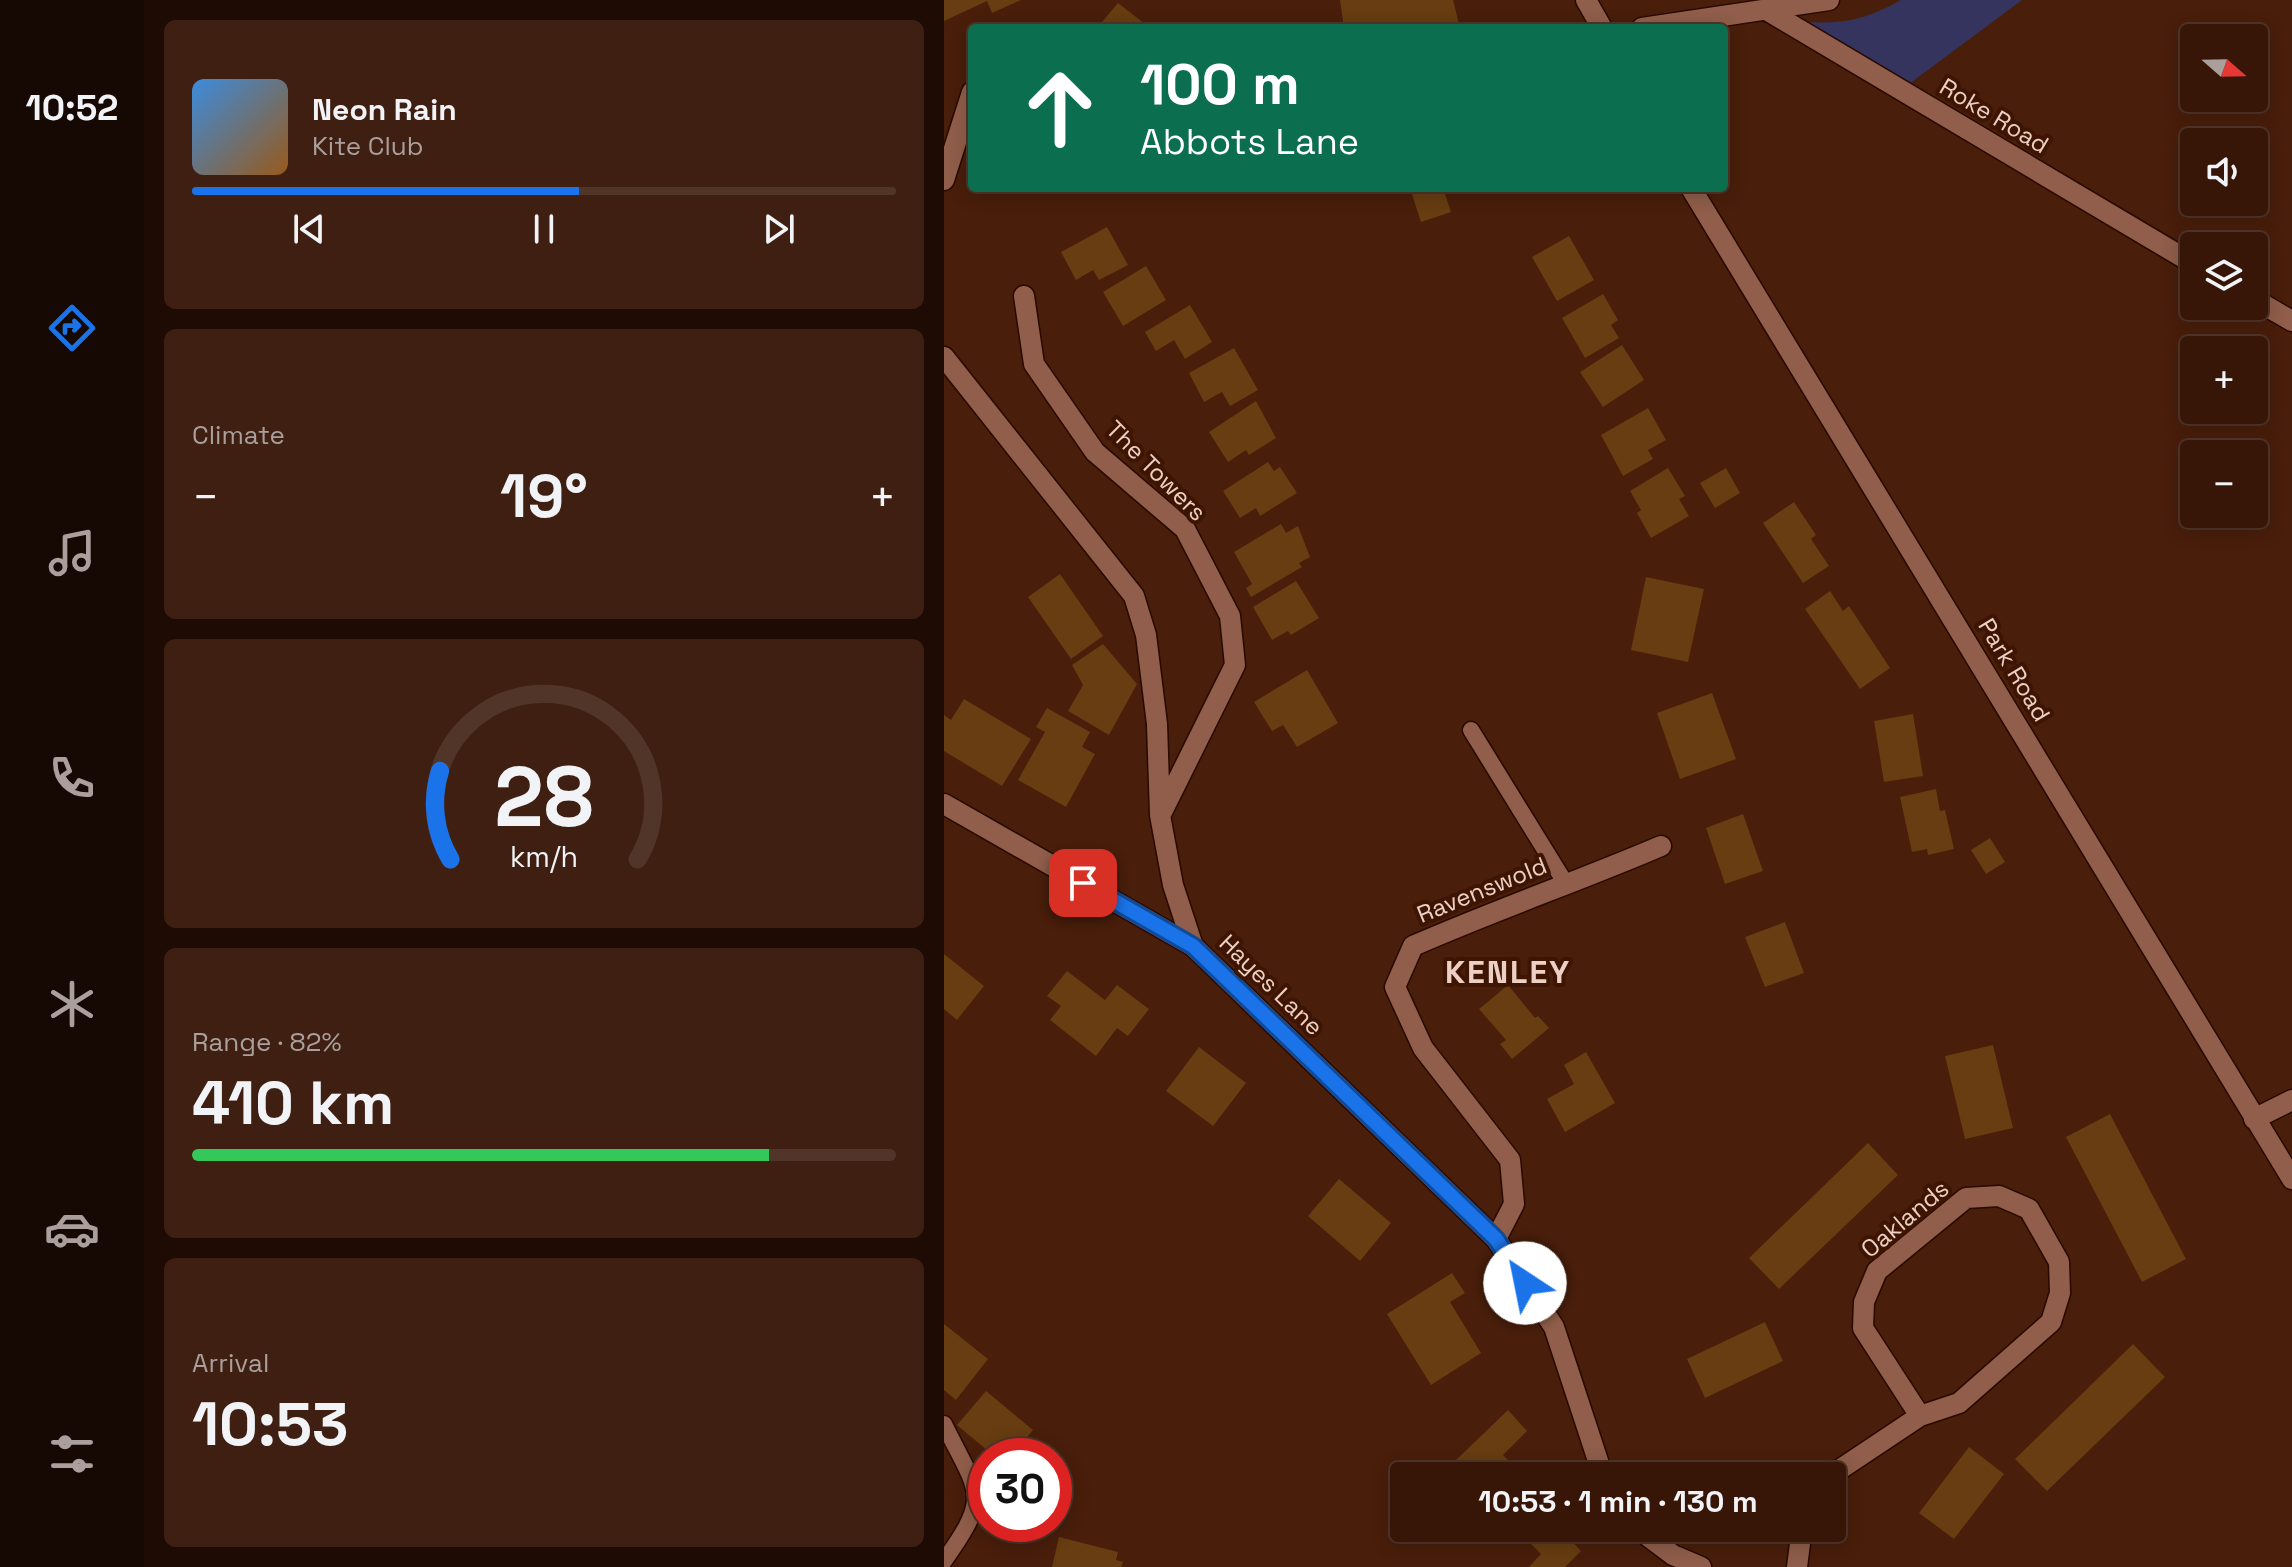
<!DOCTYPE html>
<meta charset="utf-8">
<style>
body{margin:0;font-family:"Space Grotesk",sans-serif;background:#3e1f12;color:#f1f3f6;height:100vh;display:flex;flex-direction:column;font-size:30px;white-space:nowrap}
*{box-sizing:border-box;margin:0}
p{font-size:26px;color:#aa9f9c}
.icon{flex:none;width:44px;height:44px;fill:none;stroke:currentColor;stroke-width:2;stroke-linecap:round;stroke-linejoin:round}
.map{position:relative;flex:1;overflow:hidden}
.details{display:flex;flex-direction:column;gap:20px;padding:20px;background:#1e0c04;width:800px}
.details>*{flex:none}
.hud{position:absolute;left:24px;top:24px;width:760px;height:168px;border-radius:8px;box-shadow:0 4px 20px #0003,0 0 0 2px #513529;background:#0b6e4f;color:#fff;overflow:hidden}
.needle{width:52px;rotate:110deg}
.fabs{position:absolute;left:1236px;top:24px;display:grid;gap:16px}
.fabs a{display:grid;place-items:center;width:88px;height:88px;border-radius:8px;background:#371608;box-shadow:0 4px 20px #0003,0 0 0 2px #513529;font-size:40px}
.speed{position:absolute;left:24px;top:1438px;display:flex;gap:16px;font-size:40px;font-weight:700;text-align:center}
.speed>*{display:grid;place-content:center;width:104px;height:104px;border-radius:50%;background:#371608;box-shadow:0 4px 20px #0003,0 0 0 2px #513529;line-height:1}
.speed .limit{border:12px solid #d22;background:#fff;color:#111}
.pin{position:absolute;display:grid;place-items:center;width:68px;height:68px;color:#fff;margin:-34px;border-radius:16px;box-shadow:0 4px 12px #0006}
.me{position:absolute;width:88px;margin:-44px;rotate:326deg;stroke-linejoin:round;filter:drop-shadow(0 0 6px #0008)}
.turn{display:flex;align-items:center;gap:28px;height:168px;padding:0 40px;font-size:36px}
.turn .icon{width:104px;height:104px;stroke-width:2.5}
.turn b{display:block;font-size:56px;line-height:68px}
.big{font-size:60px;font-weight:700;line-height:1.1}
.details .tile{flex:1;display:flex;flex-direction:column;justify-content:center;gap:12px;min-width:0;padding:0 28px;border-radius:12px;background:#3e1f12}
.details .dial{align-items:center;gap:0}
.dial svg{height:208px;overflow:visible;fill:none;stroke:#513529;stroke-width:7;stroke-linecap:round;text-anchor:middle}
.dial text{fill:#f1f3f6;stroke:none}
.song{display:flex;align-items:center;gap:24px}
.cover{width:96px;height:96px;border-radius:12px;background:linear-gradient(135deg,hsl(210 70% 55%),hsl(30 70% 35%))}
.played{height:8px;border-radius:4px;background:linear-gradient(90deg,#1a73e8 55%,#513529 55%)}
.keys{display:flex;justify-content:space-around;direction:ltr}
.heat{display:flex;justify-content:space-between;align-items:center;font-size:44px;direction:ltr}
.charge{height:12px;border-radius:6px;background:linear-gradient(90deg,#34c759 82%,#513529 0)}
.trip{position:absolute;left:446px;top:1462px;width:456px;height:80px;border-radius:8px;background:#371608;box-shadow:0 4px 20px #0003,0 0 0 2px #513529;font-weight:700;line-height:80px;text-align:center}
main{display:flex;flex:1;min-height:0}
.menu{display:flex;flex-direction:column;width:144px;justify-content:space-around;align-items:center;background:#160903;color:#aa9f9c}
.menu .icon{width:56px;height:56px}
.menu .current{color:#1a73e8}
.menu b{font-size:36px;color:#f1f3f6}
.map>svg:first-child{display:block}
</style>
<main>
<nav class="menu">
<b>10:52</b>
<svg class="icon current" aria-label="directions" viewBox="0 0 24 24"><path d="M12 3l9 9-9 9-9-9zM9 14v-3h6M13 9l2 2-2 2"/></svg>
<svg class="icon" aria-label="music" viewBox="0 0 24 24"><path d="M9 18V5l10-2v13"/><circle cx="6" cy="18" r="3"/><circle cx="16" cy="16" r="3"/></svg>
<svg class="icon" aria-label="phone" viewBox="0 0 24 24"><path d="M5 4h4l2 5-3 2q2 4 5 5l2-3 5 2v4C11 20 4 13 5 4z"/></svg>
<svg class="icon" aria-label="climate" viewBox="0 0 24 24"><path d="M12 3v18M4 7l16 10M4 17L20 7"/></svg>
<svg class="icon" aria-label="car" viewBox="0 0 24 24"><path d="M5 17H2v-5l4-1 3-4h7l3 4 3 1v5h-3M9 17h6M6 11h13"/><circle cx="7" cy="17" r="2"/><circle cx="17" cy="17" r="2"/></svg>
<svg class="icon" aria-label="filters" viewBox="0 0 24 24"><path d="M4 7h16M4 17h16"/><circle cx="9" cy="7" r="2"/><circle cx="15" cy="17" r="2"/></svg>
</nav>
<section class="details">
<div class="tile">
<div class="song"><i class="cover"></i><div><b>Neon Rain</b><p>Kite Club</p></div></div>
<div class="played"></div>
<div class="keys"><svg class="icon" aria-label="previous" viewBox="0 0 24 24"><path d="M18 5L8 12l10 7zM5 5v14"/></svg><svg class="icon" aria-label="pause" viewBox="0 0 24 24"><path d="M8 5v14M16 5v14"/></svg><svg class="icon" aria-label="next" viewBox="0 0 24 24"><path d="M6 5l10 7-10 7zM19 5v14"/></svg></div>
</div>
<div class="tile"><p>Climate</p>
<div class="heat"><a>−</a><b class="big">19°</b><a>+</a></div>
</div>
<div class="tile dial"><svg viewBox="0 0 100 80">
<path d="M14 69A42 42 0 1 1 86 69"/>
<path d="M14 69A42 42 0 0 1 10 35" stroke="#1a73e8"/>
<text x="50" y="56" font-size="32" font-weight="700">28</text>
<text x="50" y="72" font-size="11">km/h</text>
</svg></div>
<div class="tile"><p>Range · 82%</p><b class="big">410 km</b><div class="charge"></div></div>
<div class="tile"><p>Arrival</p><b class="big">10:53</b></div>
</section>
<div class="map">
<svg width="1348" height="1567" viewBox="0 0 1348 1567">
<rect width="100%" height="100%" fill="#491e0b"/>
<path fill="#34345f" d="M957,0H1078L965,84L852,22C897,24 917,22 957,0Z"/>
<path fill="#673d11" d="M0,0H77L48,13L43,1L0,21Z
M396,0H509L516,28H400Z
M174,3L206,28H153Z
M466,188H499L507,212L477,222Z
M163,227L184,265L155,280L149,270L132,280L117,252Z
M625,236L650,280L613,301L588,257Z
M202,266L222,300L179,326L159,292Z
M659,294L674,320L667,325L675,338L641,358L618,318Z
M246,305L268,342L241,359L230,340L212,351L201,332Z
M678,345L700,380L659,407L636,372Z
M290,348L314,390L286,406L278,392L260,402L245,373Z
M312,401L332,438L305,455L302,450L284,462L265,432Z
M704,408L722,440L704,450L709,459L679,476L657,435Z
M324,462L330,471L336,467L353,493L316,516L312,508L296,518L279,491Z
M724,468L741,496L735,499L745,516L707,538L693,513L697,510L686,491Z
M782,468L796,493L771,508L756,483Z
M850,502L872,535L867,539L885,566L859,583L819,523Z
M337,524L342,533L354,526L366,557L355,563L358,567L307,597L302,588L308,584L290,552Z
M116,574L159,636L127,659L84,597Z
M702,577L760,589L744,662L687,650Z
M352,581L375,618L347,635L344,631L328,640L309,607Z
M886,591L899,611L905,606L946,668L916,689L861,609Z
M159,644L193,684L165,735L124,711L139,685L128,665Z
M363,670L394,723L353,747L339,725L328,731L310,702Z
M768,693L792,759L736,779L713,713Z
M20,699L87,739L58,786L0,751V715L7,720Z
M103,708L146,732L138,747L151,754L122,807L74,780L101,732L92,727Z
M969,714L979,776L940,782L930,721Z
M992,789L996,811L1001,810L1010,849L984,855L983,849L968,852L956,797Z
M799,814L819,871L781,884L762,828Z
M1046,838L1061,862L1042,874L1027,850Z
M841,922L860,973L821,987L801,937Z
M0,954L40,986L13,1020L0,1009Z
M123,971L161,1000L173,985L205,1009L184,1036L173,1028L152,1056L106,1020L117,1006L103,996Z
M564,985L591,1018L594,1016L605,1028L568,1059L556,1044L562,1040L535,1009Z
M1049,1045L1069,1128L1021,1139L1001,1056Z
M255,1047L302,1083L269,1126L222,1091Z
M642,1052L671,1103L621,1132L603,1099L630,1084L620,1065Z
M1166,1114L1242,1259L1198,1282L1122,1137Z
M924,1143L954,1175L835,1289L805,1258Z
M395,1179L447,1223L416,1261L364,1216Z
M508,1273L521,1293L506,1302L537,1353L487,1385L443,1314Z
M821,1322L839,1361L761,1398L743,1359Z
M0,1324L44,1359L12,1400L0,1390Z
M1189,1344L1221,1377L1103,1491L1071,1459Z
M42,1391L89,1430L67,1456H50L13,1425Z
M564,1410L583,1431L559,1455L580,1476H523L510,1462Z
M1025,1447L1060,1474L1010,1539L975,1513Z
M571,1528H604L613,1538L619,1532L637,1551L621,1567H585L597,1554Z
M115,1537L174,1552L172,1560L179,1562L177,1567H108Z"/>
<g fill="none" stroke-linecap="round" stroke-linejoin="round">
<defs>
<path id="lane" d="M527,730L622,884
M0,1424C34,1494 48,1494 0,1561"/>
<path id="street" d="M824,11L1250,264
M698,28L885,0
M0,180L28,92
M80,296L90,364L151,452L241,529L286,616L291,665L218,812
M1310,299L1348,321
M0,357L190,596L202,635L213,724L216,815L229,885L249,946L552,1239L610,1327L659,1476
M0,804L249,946
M1310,1119L1348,1100
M552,1239L570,1204L566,1160L479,1048L451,987L469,946C551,910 635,881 717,846
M886,1476L976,1416L1015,1403L1107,1322L1116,1293L1115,1262L1085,1209L1055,1196L1022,1198L933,1271L920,1302L919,1328L976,1416
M693,1528L729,1555L757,1567
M853,1567L858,1528"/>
<path id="secondary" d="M642,0L658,28
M747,188L1348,1179"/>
</defs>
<use href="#lane" stroke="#290900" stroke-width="19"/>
<use href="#street" stroke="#290900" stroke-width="23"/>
<use href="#secondary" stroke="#290900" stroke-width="23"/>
<use href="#lane" stroke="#905e4a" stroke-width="16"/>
<use href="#street" stroke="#905e4a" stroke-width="20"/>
<use href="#secondary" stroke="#905e4a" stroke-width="20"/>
</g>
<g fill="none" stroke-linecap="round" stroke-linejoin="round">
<defs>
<path id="route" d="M139,883L249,946L552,1239L581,1283"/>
</defs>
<use href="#route" stroke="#114b97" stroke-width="20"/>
<use href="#route" stroke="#1a73e8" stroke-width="14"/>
</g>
<g text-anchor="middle" stroke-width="8" stroke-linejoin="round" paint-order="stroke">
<g font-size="24" fill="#edd0c5" stroke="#3e1402">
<text transform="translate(1050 116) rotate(31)" y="8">Roke Road</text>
<text transform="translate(212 471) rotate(45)" y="8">The Towers</text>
<text transform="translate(1070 670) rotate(59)" y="8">Park Road</text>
<text transform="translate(538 890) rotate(-22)" y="8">Ravenswold</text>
<text transform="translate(327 985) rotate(44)" y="8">Hayes Lane</text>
<text transform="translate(961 1219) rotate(-40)" y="8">Oaklands</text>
</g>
<g font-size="32" font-weight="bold" letter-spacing="2" fill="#edd0c5" stroke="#3e1402">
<text x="564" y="983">KENLEY</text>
</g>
</g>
</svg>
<div class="fabs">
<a><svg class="needle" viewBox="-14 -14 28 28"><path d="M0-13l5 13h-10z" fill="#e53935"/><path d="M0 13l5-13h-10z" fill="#aa9f9c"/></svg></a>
<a><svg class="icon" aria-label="sound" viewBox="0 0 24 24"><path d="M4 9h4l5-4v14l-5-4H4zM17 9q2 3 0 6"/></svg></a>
<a><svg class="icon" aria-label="layers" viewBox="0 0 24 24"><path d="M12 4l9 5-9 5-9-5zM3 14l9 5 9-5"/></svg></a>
<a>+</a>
<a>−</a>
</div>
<div class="speed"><div class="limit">30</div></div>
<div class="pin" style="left:139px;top:883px;background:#d93025"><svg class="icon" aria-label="arrive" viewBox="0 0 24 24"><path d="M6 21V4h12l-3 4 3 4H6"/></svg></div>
<svg class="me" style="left:581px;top:1283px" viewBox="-20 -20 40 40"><circle r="19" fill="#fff"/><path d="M0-13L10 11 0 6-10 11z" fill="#1a73e8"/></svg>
<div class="trip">10:53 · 1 min · 130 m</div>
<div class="hud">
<div class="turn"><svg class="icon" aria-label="ahead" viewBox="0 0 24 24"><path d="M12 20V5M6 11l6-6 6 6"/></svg><div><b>100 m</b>Abbots Lane</div></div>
</div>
</div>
</main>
